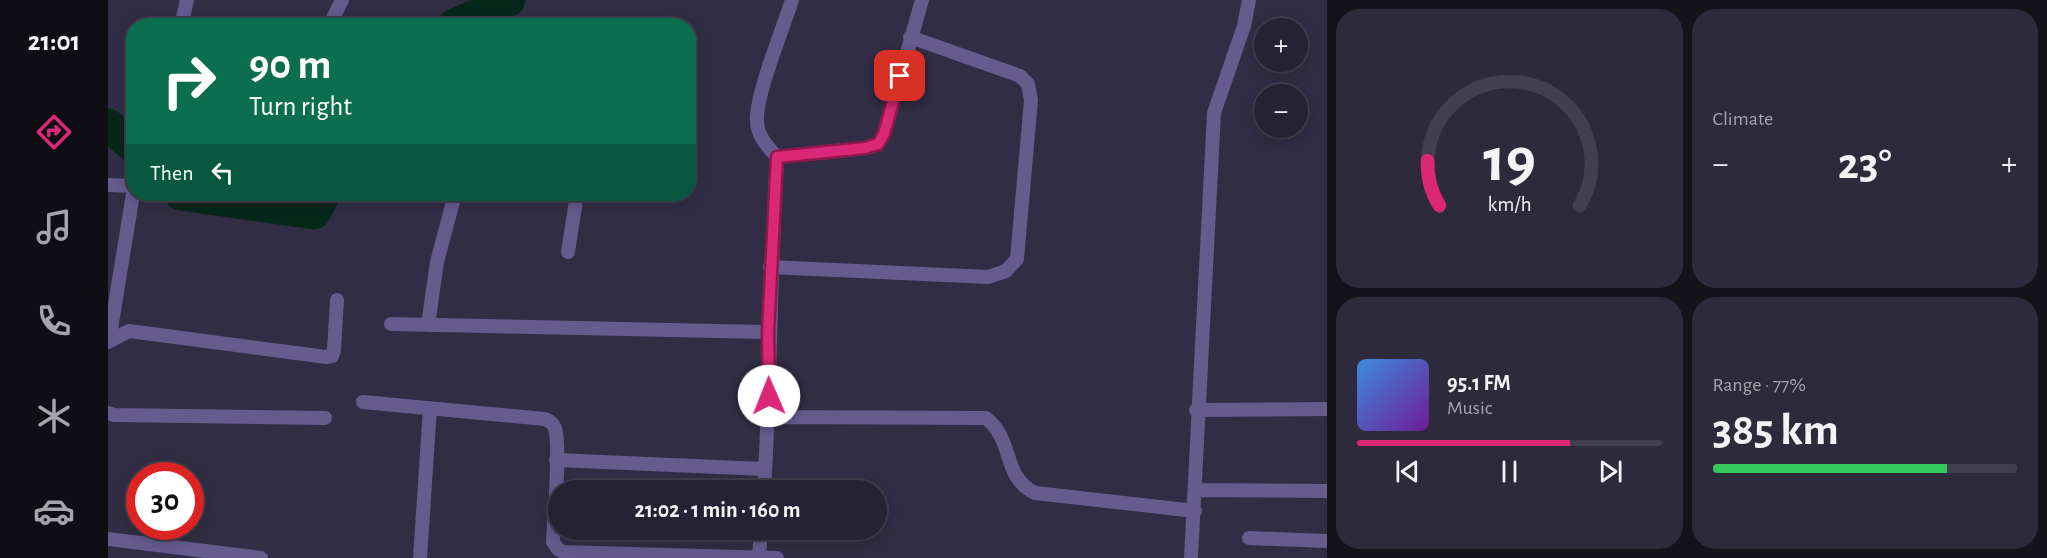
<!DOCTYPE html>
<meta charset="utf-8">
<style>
body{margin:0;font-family:"Alegreya Sans",sans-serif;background:#2d2a3b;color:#f1f3f6;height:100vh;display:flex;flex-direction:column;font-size:22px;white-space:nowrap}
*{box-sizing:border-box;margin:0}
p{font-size:20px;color:#a3a4ac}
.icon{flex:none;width:33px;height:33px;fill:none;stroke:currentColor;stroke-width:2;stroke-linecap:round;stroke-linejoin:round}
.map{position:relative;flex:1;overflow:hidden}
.sheet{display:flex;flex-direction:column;gap:9px;padding:9px;background:#14131c;width:720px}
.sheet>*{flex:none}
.guide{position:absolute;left:18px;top:18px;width:570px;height:183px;border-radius:24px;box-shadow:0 3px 15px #0003,0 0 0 2px #423f4e;background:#0b6e4f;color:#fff;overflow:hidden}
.controls{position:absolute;left:1146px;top:18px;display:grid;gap:12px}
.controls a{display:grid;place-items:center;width:54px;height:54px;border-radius:50%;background:#252233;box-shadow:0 3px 15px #0003,0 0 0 2px #423f4e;font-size:30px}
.speed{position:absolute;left:18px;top:462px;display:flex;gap:12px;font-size:30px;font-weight:700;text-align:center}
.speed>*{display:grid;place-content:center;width:78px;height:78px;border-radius:50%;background:#252233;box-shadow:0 3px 15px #0003,0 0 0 2px #423f4e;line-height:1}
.speed .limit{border:9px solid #d22;background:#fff;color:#111}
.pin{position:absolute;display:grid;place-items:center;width:51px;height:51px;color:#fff;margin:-26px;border-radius:12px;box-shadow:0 3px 9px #0006}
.me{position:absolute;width:66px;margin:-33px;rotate:359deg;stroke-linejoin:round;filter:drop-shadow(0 0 4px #0008)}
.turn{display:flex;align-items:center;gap:21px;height:126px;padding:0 24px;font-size:27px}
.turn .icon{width:78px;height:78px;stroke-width:2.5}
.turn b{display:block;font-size:42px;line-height:51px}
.then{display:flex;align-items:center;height:57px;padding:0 24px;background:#0003;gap:12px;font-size:22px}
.big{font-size:45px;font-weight:600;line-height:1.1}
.sheet .tile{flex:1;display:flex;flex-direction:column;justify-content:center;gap:9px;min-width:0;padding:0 21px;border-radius:24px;background:#2d2a3b}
.sheet .dial{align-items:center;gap:0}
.dial svg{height:156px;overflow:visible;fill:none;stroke:#423f4e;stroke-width:7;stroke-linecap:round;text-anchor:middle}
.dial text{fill:#f1f3f6;stroke:none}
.song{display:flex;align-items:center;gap:18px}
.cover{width:72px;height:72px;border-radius:9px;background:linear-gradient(135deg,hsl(210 70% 55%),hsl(280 70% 35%))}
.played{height:6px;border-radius:3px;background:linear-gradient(90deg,#db2777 70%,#423f4e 70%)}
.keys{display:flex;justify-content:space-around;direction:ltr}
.heat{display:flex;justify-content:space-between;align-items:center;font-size:33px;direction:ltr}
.charge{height:9px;border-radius:4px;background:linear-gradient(90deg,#34c759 77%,#423f4e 0)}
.sheet .tiles{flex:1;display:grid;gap:9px;grid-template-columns:repeat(2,1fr)}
.trip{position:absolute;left:440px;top:480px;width:339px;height:60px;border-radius:30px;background:#252233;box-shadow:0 3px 15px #0003,0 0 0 2px #423f4e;font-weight:600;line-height:60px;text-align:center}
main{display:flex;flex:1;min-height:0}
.dock{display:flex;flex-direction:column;width:108px;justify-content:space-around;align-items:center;background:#0f0e14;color:#a3a4ac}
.dock .icon{width:42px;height:42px}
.dock .selected{color:#db2777}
.dock b{font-size:27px;color:#f1f3f6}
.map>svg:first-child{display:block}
</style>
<main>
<nav class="dock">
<b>21:01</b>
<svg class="icon selected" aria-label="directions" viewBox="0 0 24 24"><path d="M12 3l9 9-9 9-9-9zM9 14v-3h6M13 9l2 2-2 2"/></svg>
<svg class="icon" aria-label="music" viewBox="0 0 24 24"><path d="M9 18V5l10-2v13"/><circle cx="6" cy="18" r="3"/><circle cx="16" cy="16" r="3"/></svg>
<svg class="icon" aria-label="phone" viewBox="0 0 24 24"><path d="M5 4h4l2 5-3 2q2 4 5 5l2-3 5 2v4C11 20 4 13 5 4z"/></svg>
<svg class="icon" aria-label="climate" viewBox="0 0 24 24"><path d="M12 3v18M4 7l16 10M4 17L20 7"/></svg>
<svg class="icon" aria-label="car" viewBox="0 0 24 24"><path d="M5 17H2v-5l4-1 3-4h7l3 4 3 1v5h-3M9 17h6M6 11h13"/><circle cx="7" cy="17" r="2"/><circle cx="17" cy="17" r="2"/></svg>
</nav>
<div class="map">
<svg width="1219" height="558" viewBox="0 0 1219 558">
<rect width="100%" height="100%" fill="#312d44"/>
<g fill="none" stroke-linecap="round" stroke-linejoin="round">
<path stroke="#06281b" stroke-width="33" d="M345,26L401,0
M0,125L26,147
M73,194L206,213L216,194"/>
<path stroke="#655b8d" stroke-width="14" d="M73,26L79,0
M221,26L234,0
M669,157C660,147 649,136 649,121C648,93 675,29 684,0
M0,185L26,186
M460,252L469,194
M662,267L880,277L898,271L909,259L923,100L920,84L912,76L802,37
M283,324L660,332
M320,325L329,262L347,194
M1,341L26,188
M0,342L21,331L218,357L224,356L226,350L229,300
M255,402L437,419C442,421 445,423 447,428C453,449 446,517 445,542L450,549L455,552L669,558
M1088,410L1219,409
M0,413L6,415L217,418
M661,417L878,418C907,441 893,476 927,493L1087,511
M448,460L657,469
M656,490C663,380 662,268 669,157L757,148L770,144L776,134L814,0
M1087,490L1219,491
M1141,538L1219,541
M0,539L153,558
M312,558L322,408
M651,558L653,530
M1083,558L1106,113L1136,26L1141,0"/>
</g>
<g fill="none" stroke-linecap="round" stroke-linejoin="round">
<defs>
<path id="route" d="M661,396L660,332L669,157L757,148L770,144L776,134L792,76"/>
</defs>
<use href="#route" stroke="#8e194d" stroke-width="15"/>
<use href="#route" stroke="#db2777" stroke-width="10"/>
</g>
</svg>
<div class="controls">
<a>+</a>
<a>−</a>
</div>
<div class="speed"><div class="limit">30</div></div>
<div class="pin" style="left:792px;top:76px;background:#d93025"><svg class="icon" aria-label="arrive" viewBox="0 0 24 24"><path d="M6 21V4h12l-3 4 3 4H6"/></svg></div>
<svg class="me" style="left:661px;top:396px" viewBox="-20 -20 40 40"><circle r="19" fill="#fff"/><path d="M0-13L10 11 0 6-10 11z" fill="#db2777"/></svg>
<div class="trip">21:02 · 1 min · 160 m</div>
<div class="guide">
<div class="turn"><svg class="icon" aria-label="right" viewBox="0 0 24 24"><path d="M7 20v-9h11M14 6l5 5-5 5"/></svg><div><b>90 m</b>Turn right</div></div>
<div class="then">Then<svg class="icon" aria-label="left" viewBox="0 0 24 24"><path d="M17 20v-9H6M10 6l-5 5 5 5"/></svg></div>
</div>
</div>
<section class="sheet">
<div class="tiles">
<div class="tile dial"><svg viewBox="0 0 100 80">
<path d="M14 69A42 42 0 1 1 86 69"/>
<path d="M14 69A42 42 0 0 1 8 46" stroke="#db2777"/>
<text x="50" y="56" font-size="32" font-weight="700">19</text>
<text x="50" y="72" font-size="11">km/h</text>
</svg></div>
<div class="tile"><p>Climate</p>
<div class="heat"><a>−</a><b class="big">23°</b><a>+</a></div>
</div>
<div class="tile">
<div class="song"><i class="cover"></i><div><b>95.1 FM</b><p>Music</p></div></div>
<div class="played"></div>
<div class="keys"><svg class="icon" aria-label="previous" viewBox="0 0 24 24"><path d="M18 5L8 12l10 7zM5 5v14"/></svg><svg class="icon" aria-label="pause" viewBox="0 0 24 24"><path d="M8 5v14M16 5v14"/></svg><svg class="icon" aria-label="next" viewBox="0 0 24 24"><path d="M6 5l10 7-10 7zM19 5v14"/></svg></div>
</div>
<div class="tile"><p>Range · 77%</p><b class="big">385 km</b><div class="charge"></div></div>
</div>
</section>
</main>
